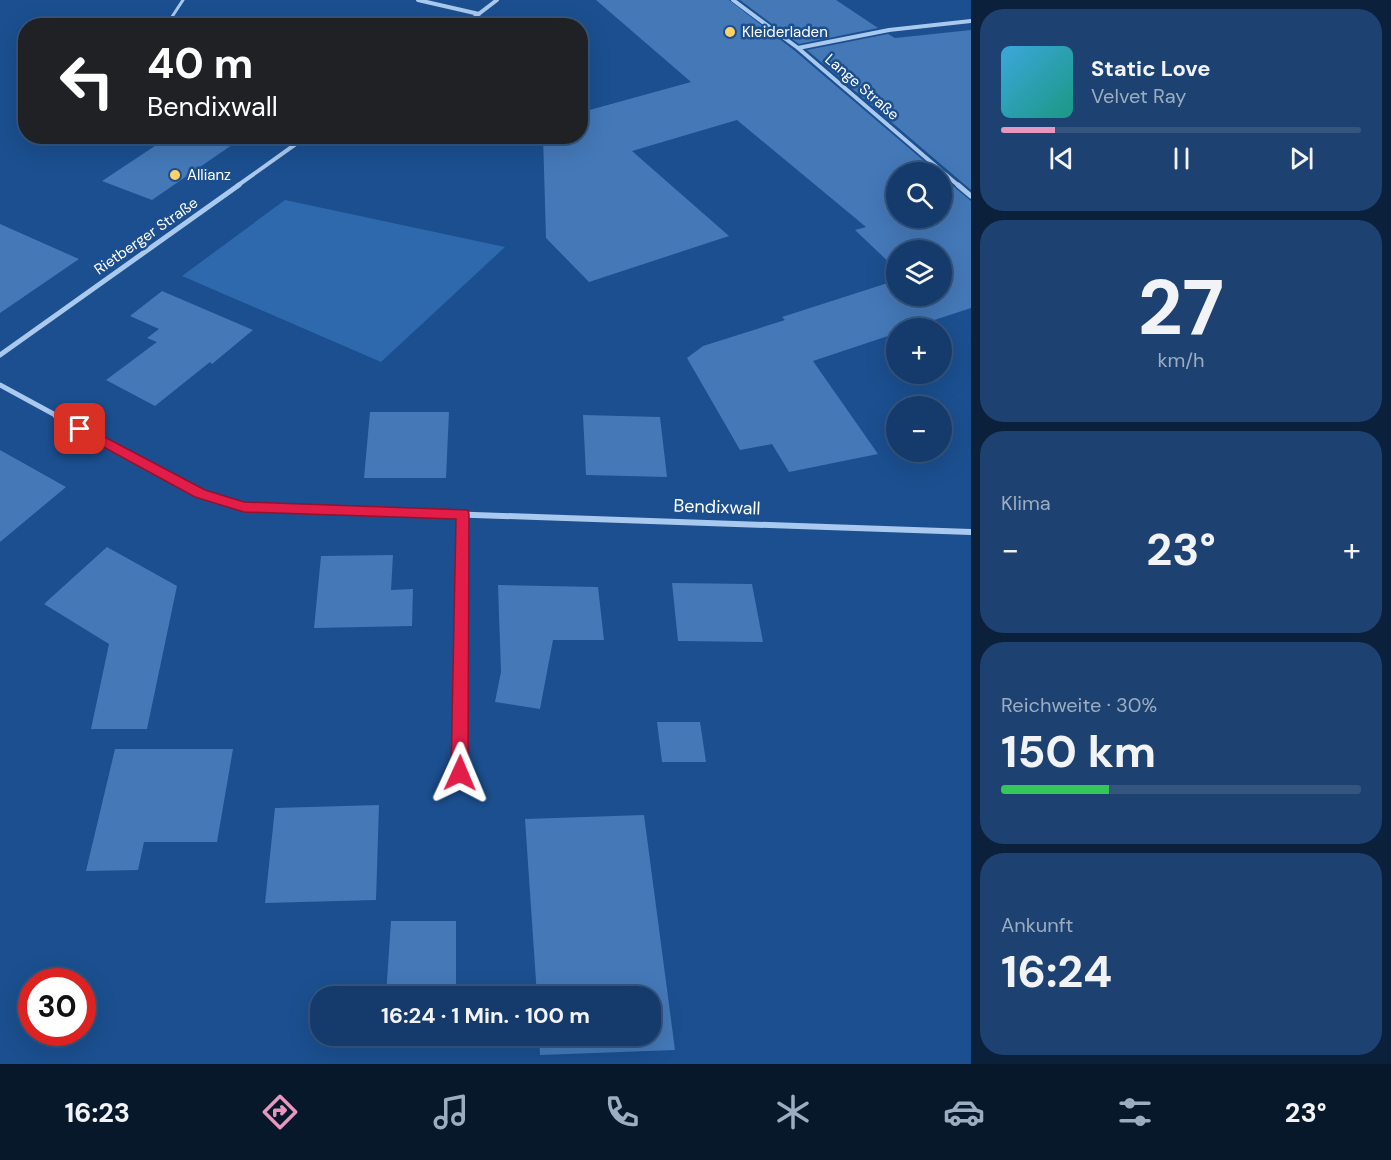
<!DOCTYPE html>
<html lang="de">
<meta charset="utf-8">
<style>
body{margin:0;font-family:"DM Sans",sans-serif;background:#1d4271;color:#f1f3f6;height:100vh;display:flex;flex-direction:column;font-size:22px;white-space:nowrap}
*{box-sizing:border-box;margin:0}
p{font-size:20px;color:#9dadc1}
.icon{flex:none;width:33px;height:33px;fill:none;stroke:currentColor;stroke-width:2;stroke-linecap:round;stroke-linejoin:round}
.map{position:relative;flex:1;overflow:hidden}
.drawer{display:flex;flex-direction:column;gap:9px;padding:9px;background:#0b203b;width:420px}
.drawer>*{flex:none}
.banner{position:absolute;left:18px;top:18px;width:570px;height:126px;border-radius:24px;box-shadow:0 6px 24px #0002,0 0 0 2px #33557e;background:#202124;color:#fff;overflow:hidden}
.tools{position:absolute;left:886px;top:162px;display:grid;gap:12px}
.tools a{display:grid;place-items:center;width:66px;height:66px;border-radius:50%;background:#143b6b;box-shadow:0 6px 24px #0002,0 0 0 2px #33557e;font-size:30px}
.speed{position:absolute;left:18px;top:968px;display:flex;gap:12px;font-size:30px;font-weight:700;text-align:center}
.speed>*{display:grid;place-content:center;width:78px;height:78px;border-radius:50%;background:#143b6b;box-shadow:0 6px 24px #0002,0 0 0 2px #33557e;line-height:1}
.speed .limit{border:9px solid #d22;background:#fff;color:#111}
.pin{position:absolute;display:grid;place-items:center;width:51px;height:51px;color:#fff;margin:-26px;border-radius:12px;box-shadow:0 3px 9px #0006}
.me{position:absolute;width:66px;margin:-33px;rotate:1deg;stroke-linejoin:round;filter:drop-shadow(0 0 4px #0008)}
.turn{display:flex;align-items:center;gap:21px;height:126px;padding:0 30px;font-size:27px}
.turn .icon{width:78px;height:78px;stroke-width:2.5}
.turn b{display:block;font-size:42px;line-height:51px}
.big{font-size:45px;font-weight:700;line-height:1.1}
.drawer .card{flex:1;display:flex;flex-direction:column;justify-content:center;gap:9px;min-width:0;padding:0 21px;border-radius:24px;background:#1d4271}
.drawer .dial{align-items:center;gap:0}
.dial b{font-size:78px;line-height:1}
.song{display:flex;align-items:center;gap:18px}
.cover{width:72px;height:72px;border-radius:9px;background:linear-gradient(135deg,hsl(200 70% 55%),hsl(170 70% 35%))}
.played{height:6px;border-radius:3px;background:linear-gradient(90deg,#e797bd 15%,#33557e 15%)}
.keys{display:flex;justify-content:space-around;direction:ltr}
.heat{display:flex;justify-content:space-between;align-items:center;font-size:33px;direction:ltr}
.charge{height:9px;border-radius:4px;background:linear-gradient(90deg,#34c759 30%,#33557e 0)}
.trip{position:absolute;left:310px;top:986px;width:351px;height:60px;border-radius:24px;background:#143b6b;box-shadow:0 6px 24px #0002,0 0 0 2px #33557e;font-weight:700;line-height:60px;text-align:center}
.menu{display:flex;height:96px;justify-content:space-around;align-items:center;background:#08182b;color:#9dadc1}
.menu .icon{width:42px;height:42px}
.menu .selected{color:#e797bd}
.menu b{font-size:27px;color:#f1f3f6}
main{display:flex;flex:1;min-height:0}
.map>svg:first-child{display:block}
</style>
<main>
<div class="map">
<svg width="971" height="1064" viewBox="0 0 971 1064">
<rect width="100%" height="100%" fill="#1b4f8f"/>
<path fill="#2e69ad" d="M285,200L505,247L381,362L182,276Z"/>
<path fill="#4478b7" d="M596,0H729L795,51L937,172H897V218H942V177L971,201V308L910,328H897V333L813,361L878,454L789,472L772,444L740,450L687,358L703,346L785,320L782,317L897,280V296H942V250H897V270L855,230L866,227L737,120L632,151L729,236L589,282L546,238L543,136H580V107L586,111L691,82Z
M740,0H836L878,28L799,44Z
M971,30V190L807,50L888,34L895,38Z
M170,136H245L152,200L102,181Z
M0,224L79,259L0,313Z
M162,291L253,330L212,364L210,362L155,406L106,380L157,342L147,338L159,329L130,316Z
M370,412H449L446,478H364Z
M583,415L660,417L667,477L586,475Z
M0,450L66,487L0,542Z
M107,547L177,586L147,729H91L109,644L44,604Z
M393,555L391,590L413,589L412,626L314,628L321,556Z
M672,583L752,584L763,642L678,641Z
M498,585L598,587L604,640H553L540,709L495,702L501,672Z
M657,722H700L706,762H662Z
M115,749H233L217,842H144L138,870L86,871Z
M379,805L376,900L265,903L275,808Z
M644,815L675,1050L540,1055L539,1035H651V996H537L525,819Z
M391,921H456V996H386Z"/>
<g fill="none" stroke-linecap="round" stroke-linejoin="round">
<path stroke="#a9c9ee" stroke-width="3" d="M166,26L183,0"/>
<path stroke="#a9c9ee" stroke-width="4" d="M418,0L479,14
M733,0L798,48L959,186
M463,26L497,0
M798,48L889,30L971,21
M237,186L307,136"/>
<path stroke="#a9c9ee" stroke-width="5" d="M958,185L971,196
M0,355L239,185
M0,385L59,417"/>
<path stroke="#a9c9ee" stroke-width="6" d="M56,416L200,494L244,507L971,532
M461,705L463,514"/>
<path stroke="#a9c9ee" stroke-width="8" d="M460,773L461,704"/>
</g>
<path fill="#e11d48" stroke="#92132f" stroke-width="1.5" d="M80,424L205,490L244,502L468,510L469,514L468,773L465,778L460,780L454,778L451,773L456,519L244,512L195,497L76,432L74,429L76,425Z"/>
<g fill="#ffd166" stroke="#1b4f8f" stroke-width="2">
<circle cx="730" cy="32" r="6"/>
<circle cx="175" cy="175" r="6"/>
</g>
<g text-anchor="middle" stroke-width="5" stroke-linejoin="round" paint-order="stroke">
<g font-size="15" fill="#fff" stroke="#1b4f8f" text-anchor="start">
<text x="742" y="37">Kleiderladen</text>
<text x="187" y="180">Allianz</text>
</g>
<g font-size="15" fill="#fff" stroke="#1b4f8f">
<text transform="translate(862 87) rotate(41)" y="5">Lange Straße</text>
<text transform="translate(146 236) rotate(-35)" y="5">Rietberger Straße</text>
</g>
<g font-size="18" fill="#fff" stroke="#1b4f8f">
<text transform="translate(717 507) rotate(2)" y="6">Bendixwall</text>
</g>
</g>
</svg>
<div class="tools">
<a><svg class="icon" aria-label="search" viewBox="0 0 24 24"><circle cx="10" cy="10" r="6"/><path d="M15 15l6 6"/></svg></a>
<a><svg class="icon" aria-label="layers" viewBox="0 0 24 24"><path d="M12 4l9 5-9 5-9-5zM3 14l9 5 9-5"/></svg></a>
<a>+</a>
<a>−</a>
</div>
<div class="speed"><div class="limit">30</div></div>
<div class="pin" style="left:80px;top:429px;background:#d93025"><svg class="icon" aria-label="arrive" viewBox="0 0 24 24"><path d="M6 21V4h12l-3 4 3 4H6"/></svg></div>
<svg class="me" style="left:460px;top:773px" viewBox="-20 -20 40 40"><path d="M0-17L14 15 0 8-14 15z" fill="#e11d48" stroke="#fff" stroke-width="4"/></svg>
<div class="trip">16:24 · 1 Min. · 100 m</div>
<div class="banner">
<div class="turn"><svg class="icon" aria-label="left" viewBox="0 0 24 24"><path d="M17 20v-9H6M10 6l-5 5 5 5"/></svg><div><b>40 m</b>Bendixwall</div></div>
</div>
</div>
<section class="drawer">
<div class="card">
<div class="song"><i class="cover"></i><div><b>Static Love</b><p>Velvet Ray</p></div></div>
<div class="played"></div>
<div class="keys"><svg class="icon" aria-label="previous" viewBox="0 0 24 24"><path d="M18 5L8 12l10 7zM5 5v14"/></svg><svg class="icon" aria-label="pause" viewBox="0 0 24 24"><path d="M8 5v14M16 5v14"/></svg><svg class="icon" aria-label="next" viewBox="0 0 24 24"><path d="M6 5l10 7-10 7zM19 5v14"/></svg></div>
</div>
<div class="card dial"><b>27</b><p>km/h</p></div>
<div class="card"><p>Klima</p>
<div class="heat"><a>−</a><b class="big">23°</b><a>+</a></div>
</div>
<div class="card"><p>Reichweite · 30%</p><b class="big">150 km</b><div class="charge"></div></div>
<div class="card"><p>Ankunft</p><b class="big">16:24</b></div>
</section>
</main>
<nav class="menu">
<b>16:23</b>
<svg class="icon selected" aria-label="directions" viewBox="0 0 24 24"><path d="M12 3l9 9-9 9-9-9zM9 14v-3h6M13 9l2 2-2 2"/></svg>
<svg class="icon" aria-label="music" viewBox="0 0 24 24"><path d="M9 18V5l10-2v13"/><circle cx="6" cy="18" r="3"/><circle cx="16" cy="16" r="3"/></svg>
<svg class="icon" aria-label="phone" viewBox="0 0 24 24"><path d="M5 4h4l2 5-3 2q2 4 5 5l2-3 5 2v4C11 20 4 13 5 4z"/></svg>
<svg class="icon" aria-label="climate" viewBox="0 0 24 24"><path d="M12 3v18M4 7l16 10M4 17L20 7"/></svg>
<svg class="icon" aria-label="car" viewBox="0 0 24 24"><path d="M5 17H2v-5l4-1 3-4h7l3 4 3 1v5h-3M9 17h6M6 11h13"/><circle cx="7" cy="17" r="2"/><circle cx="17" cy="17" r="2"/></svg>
<svg class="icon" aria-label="filters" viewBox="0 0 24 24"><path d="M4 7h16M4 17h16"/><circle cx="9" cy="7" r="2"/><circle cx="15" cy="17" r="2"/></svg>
<b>23°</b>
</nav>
